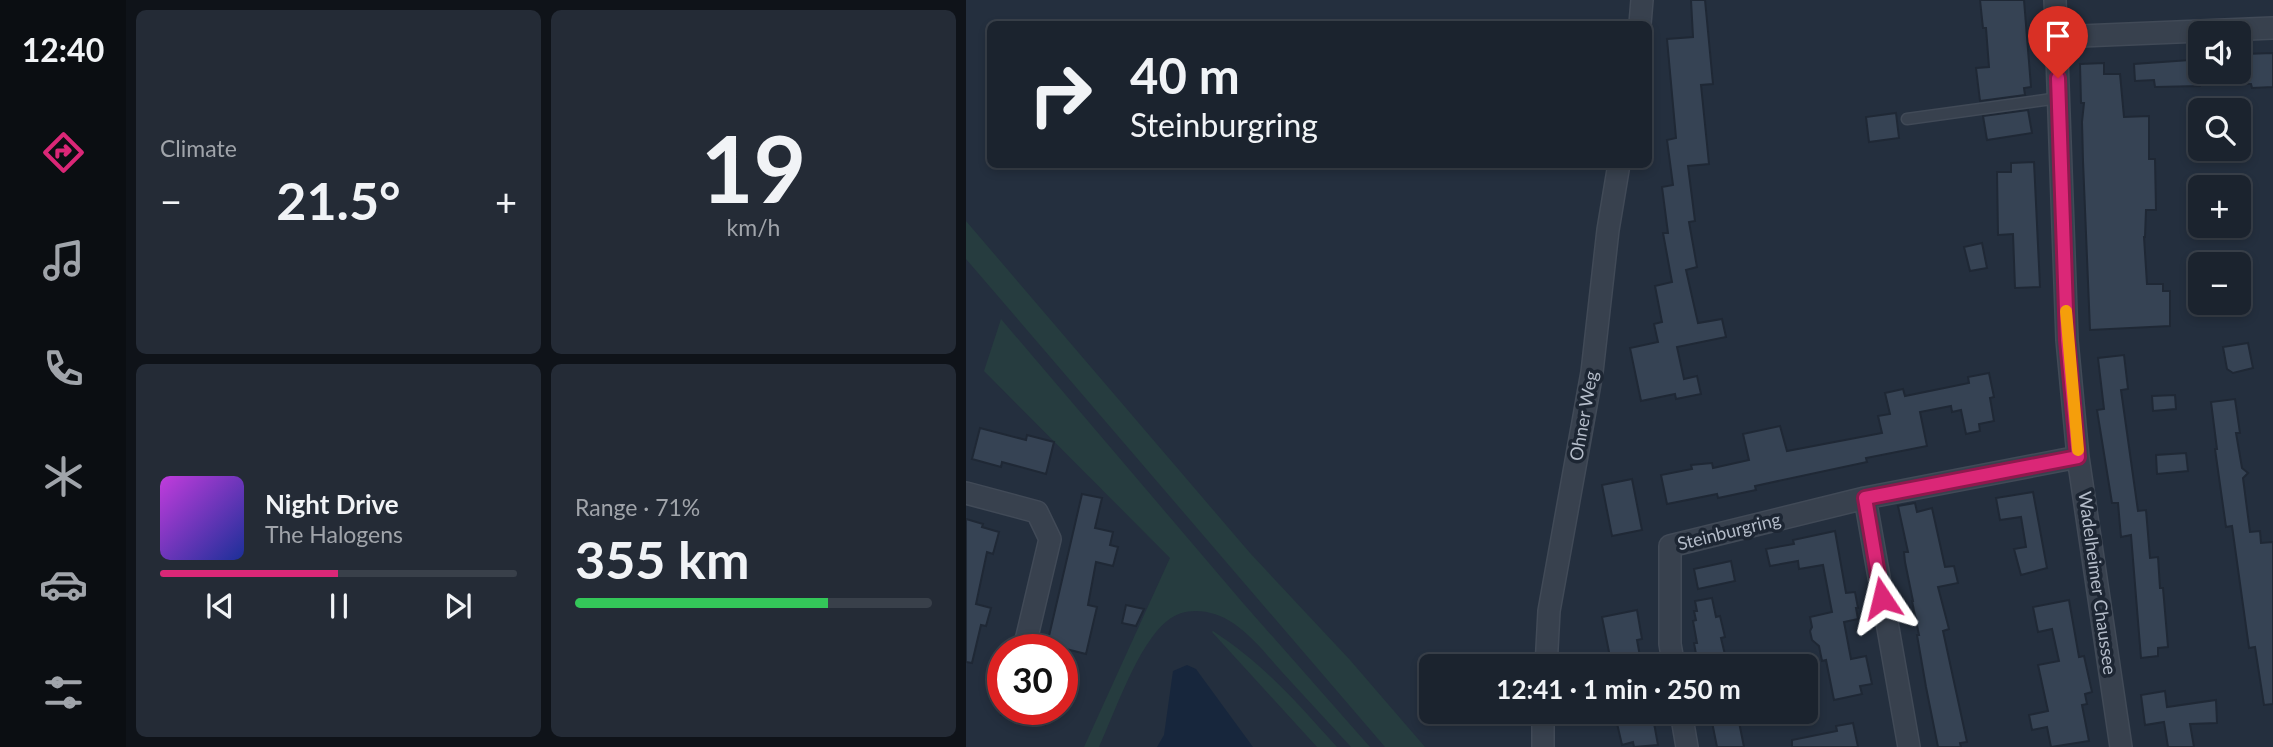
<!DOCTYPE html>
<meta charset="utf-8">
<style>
body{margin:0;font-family:Lato,sans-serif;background:#242b36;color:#f1f3f6;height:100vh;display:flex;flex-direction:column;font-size:26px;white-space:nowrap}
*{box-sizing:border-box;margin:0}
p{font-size:23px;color:#a0a4aa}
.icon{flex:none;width:38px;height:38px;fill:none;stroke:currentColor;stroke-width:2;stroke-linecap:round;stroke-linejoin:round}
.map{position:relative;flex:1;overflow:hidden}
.drawer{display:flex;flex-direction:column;gap:10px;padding:10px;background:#0f1319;width:840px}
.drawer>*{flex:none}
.guide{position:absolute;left:21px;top:21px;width:665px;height:147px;border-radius:10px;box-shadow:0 4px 10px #0003,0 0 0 2px #39404a;background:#1b232e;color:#f1f3f6;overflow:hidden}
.buttons{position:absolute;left:1222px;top:21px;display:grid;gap:14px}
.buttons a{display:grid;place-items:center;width:63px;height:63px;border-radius:10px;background:#1b232e;box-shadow:0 4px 10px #0003,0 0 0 2px #39404a;font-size:35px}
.speed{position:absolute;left:21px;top:634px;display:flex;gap:14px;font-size:35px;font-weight:700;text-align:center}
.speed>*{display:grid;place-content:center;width:91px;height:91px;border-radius:50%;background:#1b232e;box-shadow:0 4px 10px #0003,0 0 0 2px #39404a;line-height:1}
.speed .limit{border:10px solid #d22;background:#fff;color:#111}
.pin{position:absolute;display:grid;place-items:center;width:60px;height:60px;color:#fff;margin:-72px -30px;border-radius:50% 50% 50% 0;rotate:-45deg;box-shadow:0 0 7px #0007}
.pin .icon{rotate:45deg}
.me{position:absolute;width:77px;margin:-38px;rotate:350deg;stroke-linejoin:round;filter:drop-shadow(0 0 5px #0008)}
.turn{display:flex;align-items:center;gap:24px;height:147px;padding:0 28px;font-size:32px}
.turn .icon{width:91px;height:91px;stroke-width:2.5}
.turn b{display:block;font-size:49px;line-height:60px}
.big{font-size:52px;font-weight:700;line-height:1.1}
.drawer .tile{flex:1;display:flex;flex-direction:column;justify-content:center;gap:10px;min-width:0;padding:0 24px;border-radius:10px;background:#242b36}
.drawer .dial{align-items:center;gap:0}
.dial b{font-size:91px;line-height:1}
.song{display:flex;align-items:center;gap:21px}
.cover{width:84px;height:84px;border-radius:10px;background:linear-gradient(135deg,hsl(290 70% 55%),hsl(230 70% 35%))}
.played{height:7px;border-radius:4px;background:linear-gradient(90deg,#db2777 50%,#39404a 50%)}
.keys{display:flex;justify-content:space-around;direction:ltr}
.heat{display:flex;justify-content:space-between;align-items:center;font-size:38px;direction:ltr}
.charge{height:10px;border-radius:5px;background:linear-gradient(90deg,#34c759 71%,#39404a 0)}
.drawer .tiles{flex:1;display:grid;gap:10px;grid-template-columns:repeat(2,1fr)}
.trip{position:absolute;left:453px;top:654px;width:399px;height:70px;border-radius:10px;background:#1b232e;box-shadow:0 4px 10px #0003,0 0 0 2px #39404a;font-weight:700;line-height:70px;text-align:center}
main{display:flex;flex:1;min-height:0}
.tab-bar{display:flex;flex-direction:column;width:126px;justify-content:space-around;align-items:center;background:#0b0e12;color:#a0a4aa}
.tab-bar .icon{width:49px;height:49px}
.tab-bar .selected{color:#db2777}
.tab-bar b{font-size:32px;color:#f1f3f6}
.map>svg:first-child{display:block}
</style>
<main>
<nav class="tab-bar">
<b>12:40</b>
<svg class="icon selected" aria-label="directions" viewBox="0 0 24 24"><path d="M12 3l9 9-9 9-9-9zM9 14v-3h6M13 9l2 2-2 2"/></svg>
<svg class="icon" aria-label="music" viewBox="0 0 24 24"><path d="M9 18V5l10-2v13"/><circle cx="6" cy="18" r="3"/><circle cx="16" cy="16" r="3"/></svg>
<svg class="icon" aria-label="phone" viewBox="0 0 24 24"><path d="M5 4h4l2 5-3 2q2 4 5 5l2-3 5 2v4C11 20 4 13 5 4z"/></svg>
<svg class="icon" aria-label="climate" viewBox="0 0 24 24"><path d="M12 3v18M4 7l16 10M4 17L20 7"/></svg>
<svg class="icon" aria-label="car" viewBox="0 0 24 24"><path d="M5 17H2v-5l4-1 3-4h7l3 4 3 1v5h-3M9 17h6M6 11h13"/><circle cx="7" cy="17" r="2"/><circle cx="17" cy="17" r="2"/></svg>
<svg class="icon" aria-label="filters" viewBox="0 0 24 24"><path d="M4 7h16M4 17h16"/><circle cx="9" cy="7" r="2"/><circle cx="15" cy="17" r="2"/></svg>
</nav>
<section class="drawer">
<div class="tiles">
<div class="tile"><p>Climate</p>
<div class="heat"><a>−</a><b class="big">21.5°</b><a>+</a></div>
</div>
<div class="tile dial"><b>19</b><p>km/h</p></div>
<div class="tile">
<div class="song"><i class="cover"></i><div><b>Night Drive</b><p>The Halogens</p></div></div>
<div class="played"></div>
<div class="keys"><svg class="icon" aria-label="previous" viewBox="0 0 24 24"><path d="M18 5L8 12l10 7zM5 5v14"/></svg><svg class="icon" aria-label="pause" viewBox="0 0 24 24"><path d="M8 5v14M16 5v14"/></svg><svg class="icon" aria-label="next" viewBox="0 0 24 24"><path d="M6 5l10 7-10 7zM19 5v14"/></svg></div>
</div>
<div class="tile"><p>Range · 71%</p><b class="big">355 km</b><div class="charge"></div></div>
</div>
</section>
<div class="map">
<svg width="1307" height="747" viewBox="0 0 1307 747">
<rect width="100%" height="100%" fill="#242f3e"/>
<path fill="#263c3f" d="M0,221L284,553L384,660L459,747H419L0,259Z
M35,319L277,603L404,747H385C362,722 339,697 316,672C301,655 286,636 267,623C248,610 220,605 201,621C172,644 149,712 133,747H118L204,558L18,371Z
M247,631C299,665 330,702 371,747H351L246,632Z"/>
<path fill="#17263c" d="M221,665L230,669L287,747H191L198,735L207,671Z"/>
<path fill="#364354" stroke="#1f2835" stroke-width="2" d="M725,0H739L747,84L735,85L743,164L722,166L729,221L723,222L731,267L720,270L732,323L756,319L760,337L711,347L718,379L731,376L735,394L710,399L709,394L675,401L664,348L692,342L688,324L696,322L689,286L706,282L697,233H702L696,187L707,185L701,140L710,138L701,39L727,37Z
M1014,0H1058L1065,87L1058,88L1059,95L1014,101L1010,68L1023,67L1020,28H1017Z
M1307,53V87L1286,88L1285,84H1280L1278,54Z
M1224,60V66L1233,74L1234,86L1189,87L1188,80L1169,81L1168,64Z
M1138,63V74H1154L1158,117L1183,116V159H1189L1190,210H1180L1179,237H1178L1181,284H1197V291H1204V326L1124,330L1117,161L1116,122L1118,103H1115L1114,64Z
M1062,110L1066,133L1021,140L1017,116Z
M930,113L933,138L903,142L900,117Z
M1068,162L1074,287L1049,288L1047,234L1032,235L1031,172H1045V163Z
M1016,243L1021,268L1004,271L998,247Z
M1282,343L1287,368L1267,373L1261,369L1257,347Z
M1158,355L1162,389L1155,390L1172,511L1180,510L1184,558L1192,557L1194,588H1197L1202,647L1192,648V656L1175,658L1165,535L1155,537L1152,503H1146L1131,410L1138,409L1132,358Z
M1023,373L1028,397L1024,398L1028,421L1013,424L1014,431L1000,434L995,410L986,412L985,406L954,412L961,446L900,458L901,462L789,486L790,490L752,498L751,494L701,504L695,475L726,469L725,465L746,463L747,468L783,460L777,434L814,426L821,451L916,433L912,416L924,414L919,393L937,389L939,396L1003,383L1002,377Z
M1209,395L1210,409L1187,411L1186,396Z
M1269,399L1274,433H1270L1276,468L1282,473L1277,478L1284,532L1294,531L1295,543L1307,542V704L1298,705L1289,647L1283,648L1266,526L1260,527L1249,449H1251L1245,402Z
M14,428L60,440L61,435L88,442L80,474L36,462L35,467L6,459Z
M1220,453L1222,471L1191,474L1190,455Z
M666,479L676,530L646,536L636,485Z
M1067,492L1081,568L1055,575L1048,549L1060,547L1055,517L1034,520L1030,498Z
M116,494L136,498L129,528L147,532L144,545L152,547L147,566L130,562L122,605L131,607L120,654L100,649H80Z
M949,503L951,512L966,508L979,567L988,566L992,583L972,587L983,629L977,631L1001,742L994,743L995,747H972L960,687L951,635H953L946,601H947L939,562L938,552H942L932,506Z
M0,519L17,524L16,527L33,532L27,554L21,552L10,604L25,608L20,626L15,625L6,663L0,662Z
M869,531L880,593L889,592L892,608H890L892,619L878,622L885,659L900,656L906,684L894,686L896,694L868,700L860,660L856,661L853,646L846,640L844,631L846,627L844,617L866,612L857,565L833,569L832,561L804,566L800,549L828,544L827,540Z
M765,561L769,581L732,589L728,569Z
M746,598L750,617L754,616L759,637L755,638L760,659L751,661L753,667H735V664L732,665L728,643H731L727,621L730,620L728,611H731L729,601Z
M1103,600L1113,657L1118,656L1126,692L1119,694L1121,704L1116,705L1123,741L1085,747L1081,727L1066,730L1063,715L1082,711L1072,665L1093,661L1086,629L1072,632L1067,607Z
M160,605L178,609L170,626L156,623Z
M671,610L676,639L671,640L676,667H646L636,617Z
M1199,691L1201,707L1250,700L1251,723L1224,724L1228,747H1202L1198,722L1179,725L1175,695Z
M36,709H83L79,725L35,715Z
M686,712L692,745L668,747L667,742L656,745L650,719Z
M744,712H771L778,747H751Z
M887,723L892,747H826V740L871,731L870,726Z"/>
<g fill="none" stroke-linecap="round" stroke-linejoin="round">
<defs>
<path id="lane" d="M941,119L1093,98"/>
<path id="street" d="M1089,0L1101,340L1112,457L1155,747
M674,24L676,0
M1091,37L1307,28
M0,493L71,512L84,539L58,649
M580,667L583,611L626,372L642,230L653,164
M708,667L704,644V546L899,498
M577,712V747
M715,712L721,747
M943,747L899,498L1112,457"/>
</defs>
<use href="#lane" stroke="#414a57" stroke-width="13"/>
<use href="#street" stroke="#414a57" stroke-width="24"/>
<use href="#lane" stroke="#38414e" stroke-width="10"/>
<use href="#street" stroke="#38414e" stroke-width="21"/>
</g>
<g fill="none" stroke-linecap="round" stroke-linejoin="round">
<defs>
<path id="route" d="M916,598L899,498L1112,457L1101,340L1092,78"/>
</defs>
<use href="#route" stroke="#8e194d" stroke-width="18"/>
<use href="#route" stroke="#db2777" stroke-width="12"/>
<path stroke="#f59e0b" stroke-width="12" d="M1100,311L1112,450"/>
</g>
<g text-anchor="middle" stroke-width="7" stroke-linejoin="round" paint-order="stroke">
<g font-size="18" fill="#b4bcc9" stroke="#1d2633">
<text transform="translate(618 416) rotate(-80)" y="6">Ohner Weg</text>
<text transform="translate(763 532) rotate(-14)" y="6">Steinburgring</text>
<text transform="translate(1131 583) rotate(82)" y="6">Wadelheimer Chaussee</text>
</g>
</g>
</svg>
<div class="buttons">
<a><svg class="icon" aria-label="sound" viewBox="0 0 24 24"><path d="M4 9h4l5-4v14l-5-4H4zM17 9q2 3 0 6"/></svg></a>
<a><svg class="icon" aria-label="search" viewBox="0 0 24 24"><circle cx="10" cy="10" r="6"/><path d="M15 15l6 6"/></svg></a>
<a>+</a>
<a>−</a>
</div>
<div class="speed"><div class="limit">30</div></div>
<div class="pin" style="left:1092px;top:78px;background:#d93025"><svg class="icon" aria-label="arrive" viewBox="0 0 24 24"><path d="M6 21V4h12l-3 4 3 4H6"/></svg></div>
<svg class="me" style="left:916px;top:598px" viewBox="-20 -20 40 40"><path d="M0-17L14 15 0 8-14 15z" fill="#db2777" stroke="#fff" stroke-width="4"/></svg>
<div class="trip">12:41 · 1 min · 250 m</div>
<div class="guide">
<div class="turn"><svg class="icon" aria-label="right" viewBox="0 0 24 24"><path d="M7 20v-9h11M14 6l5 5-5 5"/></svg><div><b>40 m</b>Steinburgring</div></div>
</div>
</div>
</main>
